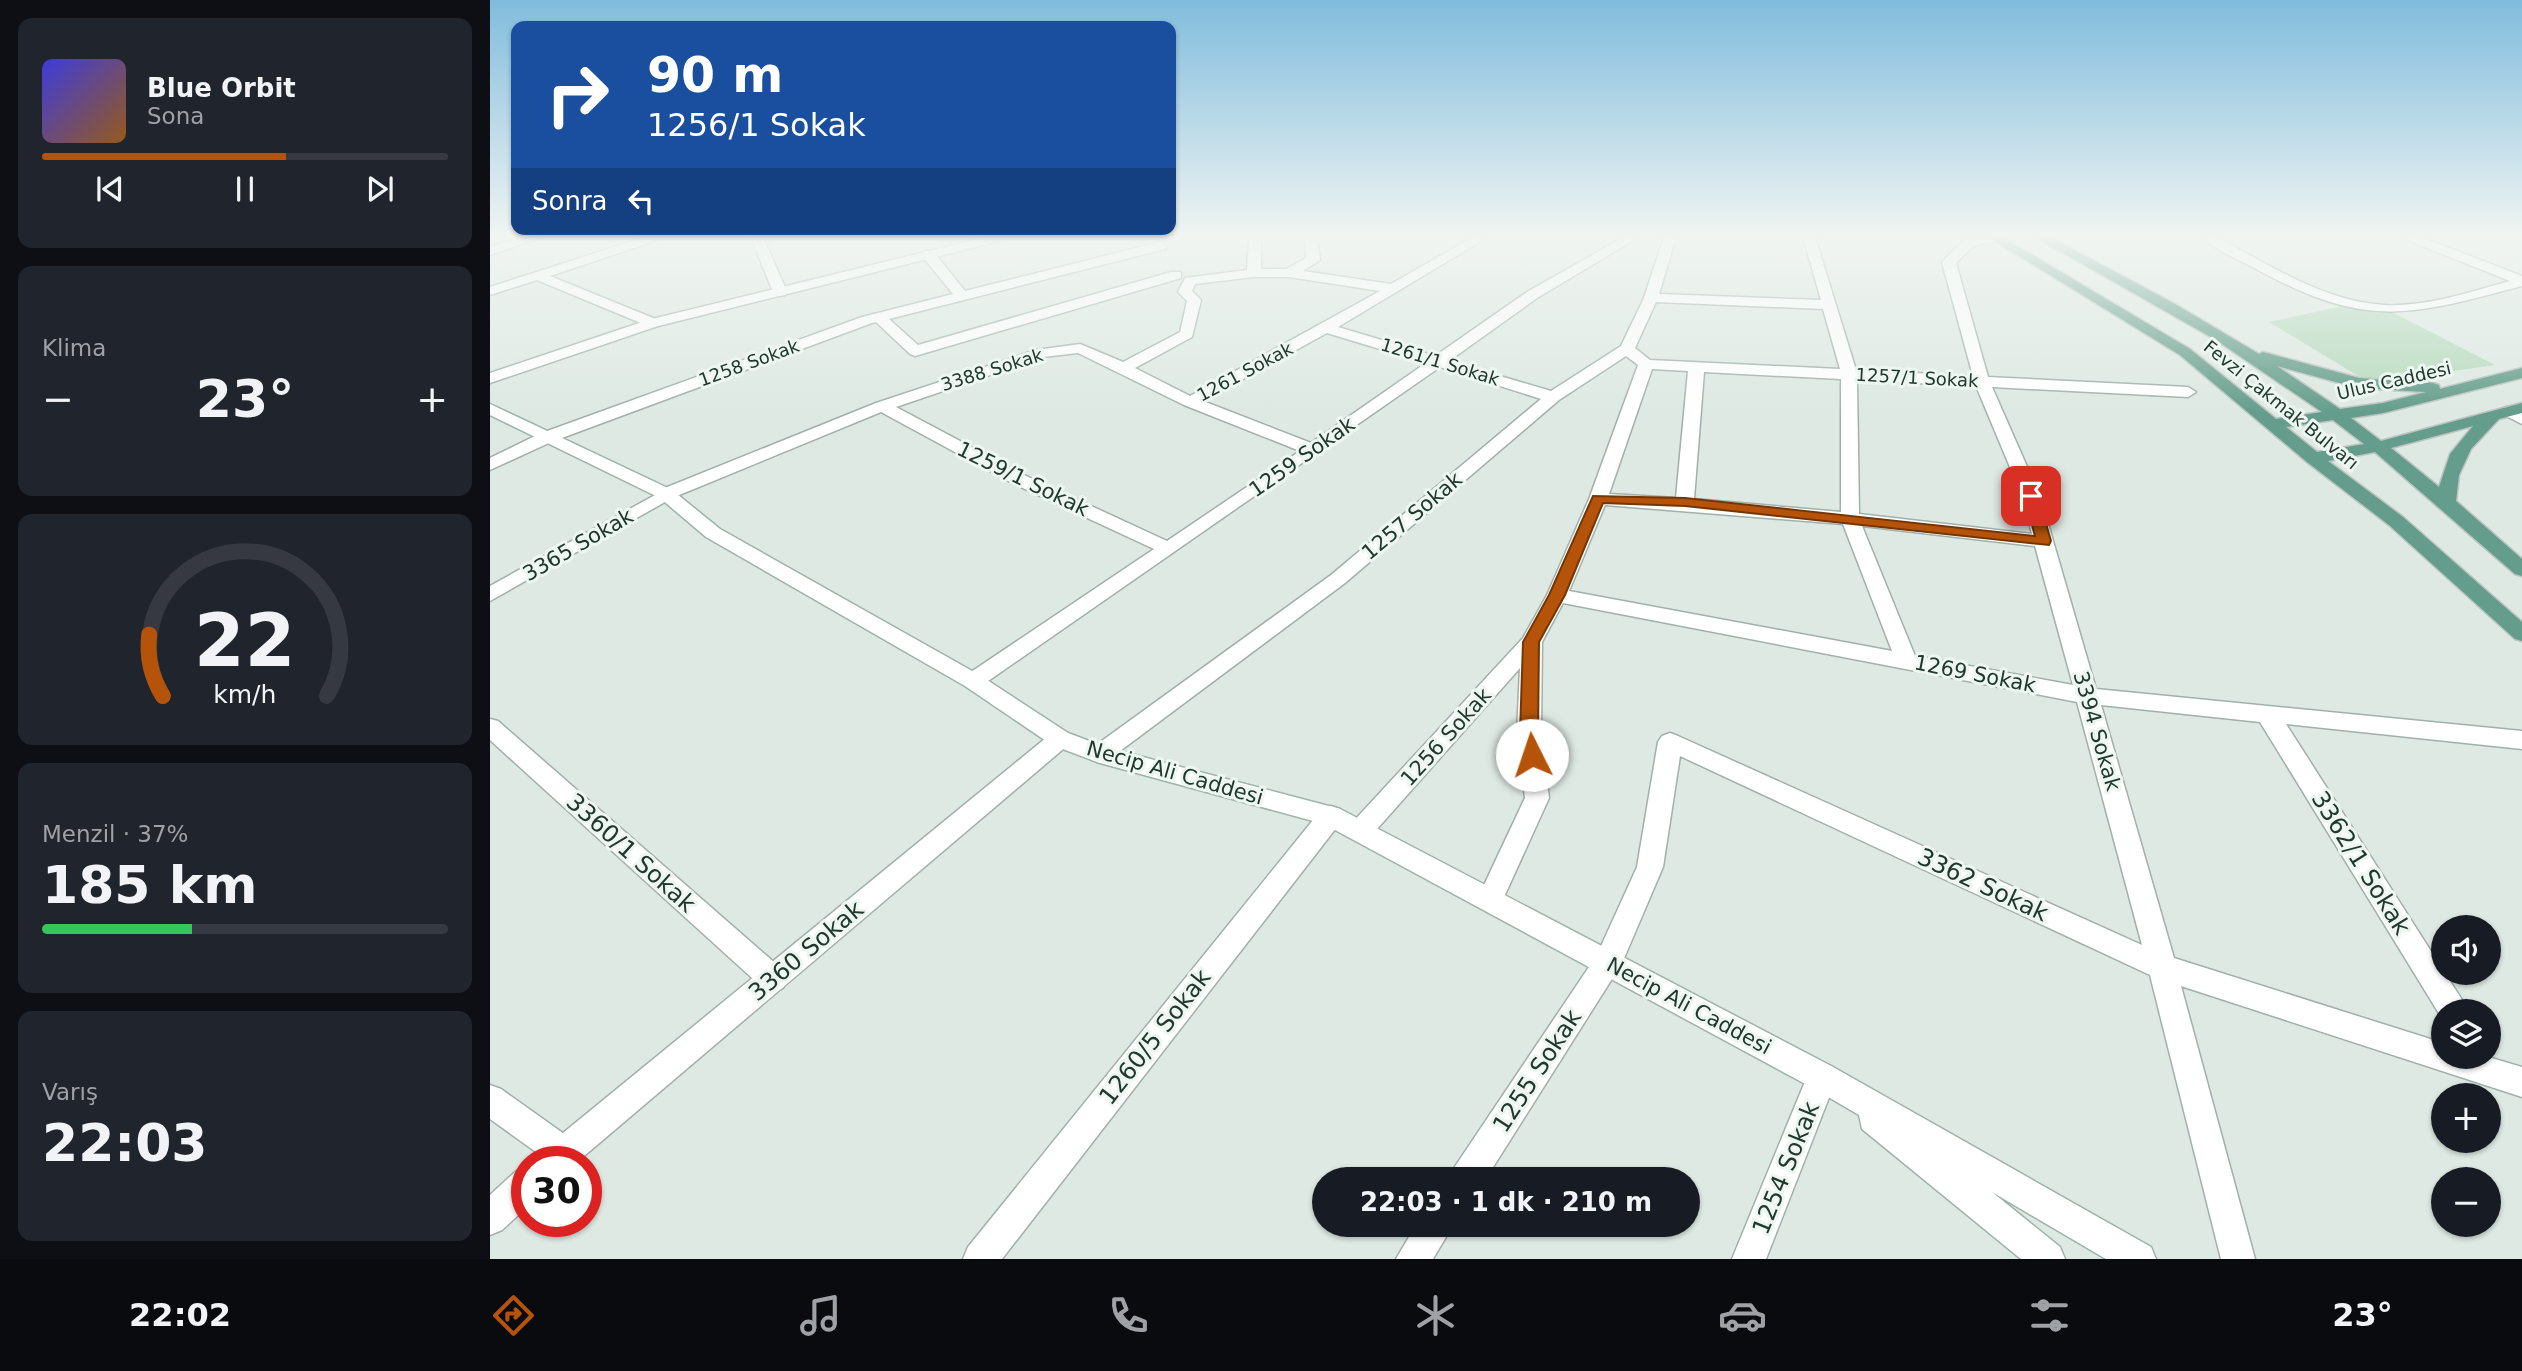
<!DOCTYPE html>
<html lang="tr">
<meta charset="utf-8">
<style>
body{margin:0;font-family:"DejaVu Sans",sans-serif;background:#20242c;color:#f1f3f6;height:100vh;display:flex;flex-direction:column;font-size:26px;white-space:nowrap}
*{box-sizing:border-box;margin:0}
p{font-size:23px;color:#9ea1a6}
.icon{flex:none;width:38px;height:38px;fill:none;stroke:currentColor;stroke-width:2;stroke-linecap:round;stroke-linejoin:round}
.map{position:relative;flex:1;overflow:hidden}
.side{display:flex;flex-direction:column;gap:18px;padding:18px;background:#0d0f14;width:490px}
.side>*{flex:none}
.top-card{position:absolute;left:21px;top:21px;width:665px;height:214px;border-radius:14px;box-shadow:0 2px 5px #0004;background:#1a4fa0;color:#fff;overflow:hidden}
.tools{position:absolute;left:1941px;top:915px;display:grid;gap:14px}
.tools a{display:grid;place-items:center;width:70px;height:70px;border-radius:50%;background:#171b24;box-shadow:0 2px 5px #0004;font-size:35px}
.speed{position:absolute;left:21px;top:1146px;display:flex;gap:14px;font-size:35px;font-weight:700;text-align:center}
.speed>*{display:grid;place-content:center;width:91px;height:91px;border-radius:50%;background:#171b24;box-shadow:0 2px 5px #0004;line-height:1}
.speed .limit{border:10px solid #d22;background:#fff;color:#111}
.pin{position:absolute;display:grid;place-items:center;width:60px;height:60px;color:#fff;margin:-30px;border-radius:14px;box-shadow:0 4px 10px #0006}
.me{position:absolute;width:77px;margin:-38px;rotate:356deg;stroke-linejoin:round;filter:drop-shadow(0 0 5px #0008)}
.turn{display:flex;align-items:center;gap:24px;height:147px;padding:0 21px;font-size:32px}
.turn .icon{width:91px;height:91px;stroke-width:2.5}
.turn b{display:block;font-size:49px;line-height:60px}
.then{display:flex;align-items:center;height:66px;padding:0 21px;background:#0003;gap:14px;font-size:26px}
.big{font-size:52px;font-weight:600;line-height:1.1}
.side .card{flex:1;display:flex;flex-direction:column;justify-content:center;gap:10px;min-width:0;padding:0 24px;border-radius:14px;background:#20242c}
.side .dial{align-items:center;gap:0}
.dial svg{height:182px;overflow:visible;fill:none;stroke:#363941;stroke-width:7;stroke-linecap:round;text-anchor:middle}
.dial text{fill:#f1f3f6;stroke:none}
.song{display:flex;align-items:center;gap:21px}
.cover{width:84px;height:84px;border-radius:10px;background:linear-gradient(135deg,hsl(240 70% 55%),hsl(30 70% 35%))}
.played{height:7px;border-radius:4px;background:linear-gradient(90deg,#b45309 60%,#363941 60%)}
.keys{display:flex;justify-content:space-around;direction:ltr}
.heat{display:flex;justify-content:space-between;align-items:center;font-size:38px;direction:ltr}
.charge{height:10px;border-radius:5px;background:linear-gradient(90deg,#34c759 37%,#363941 0)}
.trip{position:absolute;left:822px;top:1167px;width:388px;height:70px;border-radius:35px;background:#171b24;box-shadow:0 2px 5px #0004;font-weight:600;line-height:70px;text-align:center}
.tabs{display:flex;height:112px;justify-content:space-around;align-items:center;background:#090b0e;color:#9ea1a6}
.tabs .icon{width:49px;height:49px}
.tabs .selected{color:#b45309}
.tabs b{font-size:32px;color:#f1f3f6}
main{display:flex;flex:1;min-height:0}
.map>svg:first-child{display:block}
</style>
<main>
<section class="side">
<div class="card">
<div class="song"><i class="cover"></i><div><b>Blue Orbit</b><p>Sona</p></div></div>
<div class="played"></div>
<div class="keys"><svg class="icon" aria-label="previous" viewBox="0 0 24 24"><path d="M18 5L8 12l10 7zM5 5v14"/></svg><svg class="icon" aria-label="pause" viewBox="0 0 24 24"><path d="M8 5v14M16 5v14"/></svg><svg class="icon" aria-label="next" viewBox="0 0 24 24"><path d="M6 5l10 7-10 7zM19 5v14"/></svg></div>
</div>
<div class="card"><p>Klima</p>
<div class="heat"><a>−</a><b class="big">23°</b><a>+</a></div>
</div>
<div class="card dial"><svg viewBox="0 0 100 80">
<path d="M14 69A42 42 0 1 1 86 69"/>
<path d="M14 69A42 42 0 0 1 8 42" stroke="#b45309"/>
<text x="50" y="56" font-size="32" font-weight="700">22</text>
<text x="50" y="72" font-size="11">km/h</text>
</svg></div>
<div class="card"><p>Menzil · 37%</p><b class="big">185 km</b><div class="charge"></div></div>
<div class="card"><p>Varış</p><b class="big">22:03</b></div>
</section>
<div class="map">
<svg width="2032" height="1259" viewBox="0 0 2032 1259">
<rect width="100%" height="100%" fill="#dee9e3"/>
<path fill="#b7dabe" d="M1858,305L1896,309L2005,365L1880,383L1779,322Z"/>
<g fill="none" stroke-linecap="round" stroke-linejoin="round">
<defs>
<path id="minor" d="M35,237H53L0,255V247Z
M155,237H170L171,239L60,276L168,320L170,323L168,326H158L47,280L0,295V287Z
M261,237H273L297,292L295,295L290,296L283,292Z
M759,237H771V269H796L816,258L815,237H827L830,260L813,271L901,284L983,237H998L848,327L945,356L1037,292L1134,237H1149L1047,298L959,361L1061,391L1131,346L1154,298L1174,237H1186L1169,294L1331,300L1313,237H1325L1366,370L1483,376L1452,262L1474,240L1511,237L1509,240L1483,246L1466,263L1498,377L1698,387L1706,392L1698,397L1502,387L1550,496L1606,689L2032,731V749L1796,724L1974,1003L1978,1012H1953V1020L1770,722L1611,705L1684,958L1953,1043V1057H1998L2032,1067V1097L1691,986L1765,1259H1731L1660,975L1190,756L1173,867L1132,963L995,1180H960L964,1168L1107,955L1147,867L1168,742L1172,736L1180,733L1188,736L1652,945L1587,702L1073,603L1052,642L1051,733L1059,798L1009,908L1000,911L991,908L987,900L1035,798L1027,733L1030,668L879,838L870,841L861,838L857,831L861,824L1033,638L1057,595L1099,499L1148,365L1136,356L1069,400L855,583L618,760L610,763L602,760L598,754L602,748L841,575L1051,399L950,367L491,686L483,689L475,686L472,681L475,676L664,549L522,483L391,412L182,498L176,499L167,494L170,490L386,403L546,350L590,344L633,362L690,332L697,301L688,292L695,278L757,270ZM764,277H799L890,291L700,396L645,368L702,337L711,300L702,291L705,284ZM1166,302L1333,309L1350,369L1160,360L1145,348ZM837,333L936,363L821,443L713,401ZM588,353L694,405L810,451L677,541L534,475L406,407L553,357ZM1162,369L1198,371L1186,498L1119,494ZM1214,372L1351,379V512L1204,499ZM1367,380L1486,386L1532,496L1542,534L1369,514ZM1115,505L1353,524L1402,651L1079,591ZM1372,526L1545,546L1583,685L1425,656Z
M1712,237H1727C1779,265 1833,301 1894,305C1937,307 1979,292 2020,281L1917,240L1915,237H1931L2032,276V286C1919,316 1876,329 1768,270C1750,260 1726,251 1712,237Z
M670,242L676,246L675,249L399,319L428,345L681,272H691V278L425,356L420,354L386,322L382,323L61,442L0,470V458L49,434L372,317L463,294L433,257V251H443L475,291Z
M2016,407L2032,413V424L2008,412Z
M0,719L8,721L293,970L297,979L293,988L283,992L273,988L0,740Z
M841,806L850,809L853,816L850,823L512,1259H473L478,1247L832,809Z
M1332,1062L1343,1067L1347,1077L1276,1259H1242L1321,1067Z
M0,1085L11,1089L84,1141L89,1152L85,1162H60L0,1119Z
M926,1225H963L943,1259H906Z"/>
<path id="tertiary" d="M496,237H516L514,240L168,326L0,383V373L158,320Z
M176,489L185,494L182,498L0,601V586Z
M570,730L578,733L582,739L578,745L87,1162H46L51,1151L562,733Z
M37,1168V1207L12,1230L0,1235V1195L25,1172Z"/>
<path id="secondary" d="M0,404L182,490L230,529L491,676L578,733L615,747L850,809L1343,1067L1661,1247L1666,1259H1616L1502,1192L1570,1247L1575,1259H1531L1372,1129L1369,1115L1321,1087L834,824L610,763L562,745L475,686L216,537L170,498L0,415Z"/>
<path id="primary" d="M1498,237H1512L1700,349L1786,419L1832,412L1726,340L1545,237H1560L1685,304L1769,354L1773,352L1869,378L1943,383L1949,385L1950,389L2032,368V378L1893,413L1861,418L1891,441L2032,403V413L2009,419L1981,449L1969,475L1966,501L2032,559V576L2025,574L1885,452L1838,461L1913,517L2032,622V641L2025,639L1899,525L1817,462L1690,355ZM1787,366L1868,388L1936,392L1893,403L1850,409ZM1843,420L1874,444L1827,452L1796,427ZM1983,426L1960,454L1949,487L1901,448Z"/>
</defs>
<use href="#minor" stroke="#a1b0aa" stroke-width="3"/>
<use href="#tertiary" stroke="#a1b0aa" stroke-width="3"/>
<use href="#secondary" stroke="#9eb4ab" stroke-width="3"/>
<use href="#primary" stroke="#bcc3c1" stroke-width="3"/>
<use href="#minor" fill="#fff" fill-rule="evenodd"/>
<use href="#tertiary" fill="#fff" fill-rule="evenodd"/>
<use href="#secondary" fill="#fff" fill-rule="evenodd"/>
<use href="#primary" fill="#649d8b" fill-rule="evenodd"/>
</g>
<linearGradient id="sky" x2="0" y2="1"><stop stop-color="#81bcdd"/><stop offset="0.57" stop-color="#f0f5f2"/><stop offset="1" stop-color="#f0f5f2" stop-opacity="0"/></linearGradient>
<rect width="2032" height="413" fill="url(#sky)"/>
<path fill="#b45309" stroke="#753606" stroke-width="2" d="M1541,492L1548,496L1561,541L1559,545L1195,506L1113,503L1075,595L1049,642L1048,733L1051,755L1048,760H1035L1030,733L1033,642L1059,595L1103,496L1195,498L1545,536L1534,496Z"/>
<g text-anchor="middle" stroke-width="6" stroke-linejoin="round" paint-order="stroke">
<g font-size="18" fill="#203830" stroke="#eef6f2">
<text transform="translate(950 362) rotate(17)" y="6">1261/1 Sokak</text>
<text transform="translate(259 363) rotate(-20)" y="6">1258 Sokak</text>
<text transform="translate(502 370) rotate(-17)" y="6">3388 Sokak</text>
<text transform="translate(755 372) rotate(-28)" y="6">1261 Sokak</text>
<text transform="translate(1427 378) rotate(3)" y="6">1257/1 Sokak</text>
<text transform="translate(1904 381) rotate(-13)" y="6">Ulus Caddesi</text>
<text transform="translate(1791 405) rotate(39)" y="6">Fevzi Çakmak Bulvarı</text>
</g>
<g font-size="21" fill="#203830" stroke="#eef6f2">
<text transform="translate(812 457) rotate(-35)" y="7">1259 Sokak</text>
<text transform="translate(533 479) rotate(26)" y="7">1259/1 Sokak</text>
<text transform="translate(922 516) rotate(-40)" y="7">1257 Sokak</text>
<text transform="translate(88 545) rotate(-30)" y="7">3365 Sokak</text>
<text transform="translate(1485 674) rotate(11)" y="7">1269 Sokak</text>
<text transform="translate(1607 731) rotate(74)" y="7">3394 Sokak</text>
<text transform="translate(956 737) rotate(-48)" y="7">1256 Sokak</text>
<text transform="translate(685 773) rotate(16)" y="7">Necip Ali Caddesi</text>
<text transform="translate(1199 1006) rotate(28)" y="7">Necip Ali Caddesi</text>
</g>
<g font-size="24" fill="#203830" stroke="#eef6f2">
<text transform="translate(141 853) rotate(42)" y="8">3360/1 Sokak</text>
<text transform="translate(1871 863) rotate(58)" y="8">3362/1 Sokak</text>
<text transform="translate(1493 885) rotate(25)" y="8">3362 Sokak</text>
<text transform="translate(316 951) rotate(-40)" y="8">3360 Sokak</text>
<text transform="translate(665 1037) rotate(-52)" y="8">1260/5 Sokak</text>
<text transform="translate(1047 1071) rotate(-57)" y="8">1255 Sokak</text>
<text transform="translate(1296 1168) rotate(-68)" y="8">1254 Sokak</text>
</g>
</g>
</svg>
<div class="tools">
<a><svg class="icon" aria-label="sound" viewBox="0 0 24 24"><path d="M4 9h4l5-4v14l-5-4H4zM17 9q2 3 0 6"/></svg></a>
<a><svg class="icon" aria-label="layers" viewBox="0 0 24 24"><path d="M12 4l9 5-9 5-9-5zM3 14l9 5 9-5"/></svg></a>
<a>+</a>
<a>−</a>
</div>
<div class="speed"><div class="limit">30</div></div>
<div class="pin" style="left:1541px;top:496px;background:#d93025"><svg class="icon" aria-label="arrive" viewBox="0 0 24 24"><path d="M6 21V4h12l-3 4 3 4H6"/></svg></div>
<svg class="me" style="left:1042px;top:755px" viewBox="-20 -20 40 40"><circle r="19" fill="#fff"/><path d="M0-13L10 11 0 6-10 11z" fill="#b45309"/></svg>
<div class="trip">22:03 · 1 dk · 210 m</div>
<div class="top-card">
<div class="turn"><svg class="icon" aria-label="right" viewBox="0 0 24 24"><path d="M7 20v-9h11M14 6l5 5-5 5"/></svg><div><b>90 m</b>1256/1 Sokak</div></div>
<div class="then">Sonra<svg class="icon" aria-label="left" viewBox="0 0 24 24"><path d="M17 20v-9H6M10 6l-5 5 5 5"/></svg></div>
</div>
</div>
</main>
<nav class="tabs">
<b>22:02</b>
<svg class="icon selected" aria-label="directions" viewBox="0 0 24 24"><path d="M12 3l9 9-9 9-9-9zM9 14v-3h6M13 9l2 2-2 2"/></svg>
<svg class="icon" aria-label="music" viewBox="0 0 24 24"><path d="M9 18V5l10-2v13"/><circle cx="6" cy="18" r="3"/><circle cx="16" cy="16" r="3"/></svg>
<svg class="icon" aria-label="phone" viewBox="0 0 24 24"><path d="M5 4h4l2 5-3 2q2 4 5 5l2-3 5 2v4C11 20 4 13 5 4z"/></svg>
<svg class="icon" aria-label="climate" viewBox="0 0 24 24"><path d="M12 3v18M4 7l16 10M4 17L20 7"/></svg>
<svg class="icon" aria-label="car" viewBox="0 0 24 24"><path d="M5 17H2v-5l4-1 3-4h7l3 4 3 1v5h-3M9 17h6M6 11h13"/><circle cx="7" cy="17" r="2"/><circle cx="17" cy="17" r="2"/></svg>
<svg class="icon" aria-label="filters" viewBox="0 0 24 24"><path d="M4 7h16M4 17h16"/><circle cx="9" cy="7" r="2"/><circle cx="15" cy="17" r="2"/></svg>
<b>23°</b>
</nav>
